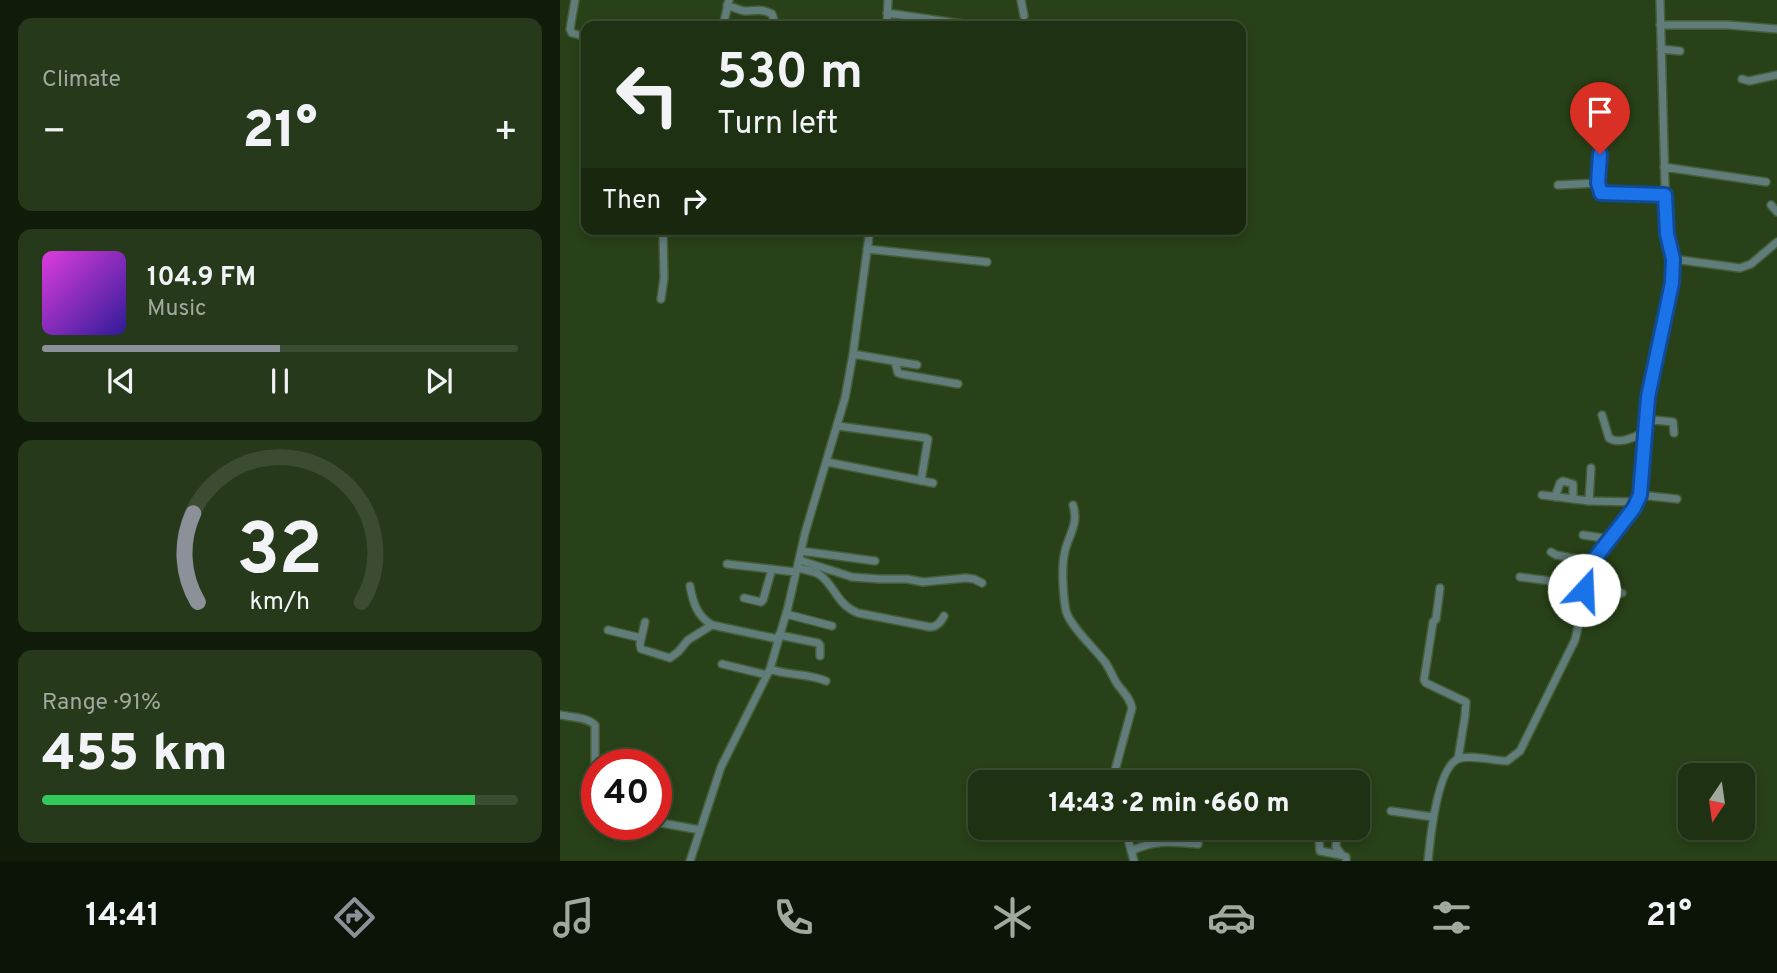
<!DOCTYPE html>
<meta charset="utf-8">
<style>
body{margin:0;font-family:Overpass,sans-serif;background:#26391b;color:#f1f3f6;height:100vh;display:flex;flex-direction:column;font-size:26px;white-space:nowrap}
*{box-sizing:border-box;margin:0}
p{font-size:23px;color:#a1a99f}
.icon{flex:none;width:38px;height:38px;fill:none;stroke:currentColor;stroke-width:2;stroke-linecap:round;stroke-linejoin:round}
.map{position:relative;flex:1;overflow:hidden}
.sheet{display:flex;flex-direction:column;gap:18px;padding:18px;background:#101b0a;width:560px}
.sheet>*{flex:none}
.hud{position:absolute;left:21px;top:21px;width:665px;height:214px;border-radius:14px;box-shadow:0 4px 10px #0003,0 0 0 2px #3c4c32;background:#1e3112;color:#f1f3f6;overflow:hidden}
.needle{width:46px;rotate:193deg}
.buttons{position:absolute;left:1118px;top:763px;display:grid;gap:14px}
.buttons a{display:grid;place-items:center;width:77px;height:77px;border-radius:14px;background:#1e3112;box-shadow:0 4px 10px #0003,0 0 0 2px #3c4c32;font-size:35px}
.speed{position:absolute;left:21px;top:749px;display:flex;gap:14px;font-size:35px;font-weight:700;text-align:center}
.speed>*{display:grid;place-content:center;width:91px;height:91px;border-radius:50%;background:#1e3112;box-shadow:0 4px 10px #0003,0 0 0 2px #3c4c32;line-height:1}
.speed .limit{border:10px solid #d22;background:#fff;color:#111}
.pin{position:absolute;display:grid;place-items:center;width:60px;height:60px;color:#fff;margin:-72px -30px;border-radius:50% 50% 50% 0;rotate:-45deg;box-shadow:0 0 7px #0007}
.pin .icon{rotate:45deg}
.me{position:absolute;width:77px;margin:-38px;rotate:20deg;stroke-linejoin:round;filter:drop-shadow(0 0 5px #0008)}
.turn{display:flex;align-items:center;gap:24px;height:147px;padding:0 21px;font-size:32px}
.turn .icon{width:91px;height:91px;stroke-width:2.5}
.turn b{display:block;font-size:49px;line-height:60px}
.then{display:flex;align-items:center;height:66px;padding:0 21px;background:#0003;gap:14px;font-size:26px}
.big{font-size:52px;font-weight:800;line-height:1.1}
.sheet .widget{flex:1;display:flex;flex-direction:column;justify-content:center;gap:10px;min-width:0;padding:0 24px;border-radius:14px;background:#26391b}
.sheet .dial{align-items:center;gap:0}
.dial svg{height:182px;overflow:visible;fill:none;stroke:#3c4c32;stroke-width:7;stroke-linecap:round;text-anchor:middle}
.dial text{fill:#f1f3f6;stroke:none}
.song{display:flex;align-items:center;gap:21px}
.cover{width:84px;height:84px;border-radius:10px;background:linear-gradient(135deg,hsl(300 70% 55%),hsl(250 70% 35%))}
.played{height:7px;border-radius:4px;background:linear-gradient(90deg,#8c9099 50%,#3c4c32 50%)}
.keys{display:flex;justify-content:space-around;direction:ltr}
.heat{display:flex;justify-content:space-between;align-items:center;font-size:38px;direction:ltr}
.charge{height:10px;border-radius:5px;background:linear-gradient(90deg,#34c759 91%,#3c4c32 0)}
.trip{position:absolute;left:408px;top:770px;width:402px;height:70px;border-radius:14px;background:#1e3112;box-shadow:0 4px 10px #0003,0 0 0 2px #3c4c32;font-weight:800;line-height:70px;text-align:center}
.tab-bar{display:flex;height:112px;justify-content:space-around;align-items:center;background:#0c1407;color:#a1a99f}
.tab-bar .icon{width:49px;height:49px}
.tab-bar .current{color:#8c9099}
.tab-bar b{font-size:32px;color:#f1f3f6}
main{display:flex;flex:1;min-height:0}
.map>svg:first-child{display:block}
</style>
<main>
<section class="sheet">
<div class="widget"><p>Climate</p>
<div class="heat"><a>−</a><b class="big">21°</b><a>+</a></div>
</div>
<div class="widget">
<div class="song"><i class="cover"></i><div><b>104.9 FM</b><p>Music</p></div></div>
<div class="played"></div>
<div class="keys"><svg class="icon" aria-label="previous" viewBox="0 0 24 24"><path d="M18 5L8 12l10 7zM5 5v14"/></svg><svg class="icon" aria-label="pause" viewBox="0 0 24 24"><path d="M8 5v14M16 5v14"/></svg><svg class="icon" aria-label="next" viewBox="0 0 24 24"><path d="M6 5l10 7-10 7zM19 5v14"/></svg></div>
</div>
<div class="widget dial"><svg viewBox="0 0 100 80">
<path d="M14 69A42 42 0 1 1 86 69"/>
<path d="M14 69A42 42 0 0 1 12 30" stroke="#8c9099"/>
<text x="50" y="56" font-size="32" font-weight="700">32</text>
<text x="50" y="72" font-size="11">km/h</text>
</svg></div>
<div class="widget"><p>Range · 91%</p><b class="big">455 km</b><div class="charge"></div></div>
</section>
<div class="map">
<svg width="1217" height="861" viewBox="0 0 1217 861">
<rect width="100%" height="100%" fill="#284118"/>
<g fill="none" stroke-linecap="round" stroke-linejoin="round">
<defs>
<path id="minor" d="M15,0L10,29L12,33L26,37
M461,0L464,16
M167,5C173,7 180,11 186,11C198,11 200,8 212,14L216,26
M327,13L403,24
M1100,25H1168L1217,29
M163,26L169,0
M327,26L328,0
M1101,49L1120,51
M1182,79L1189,81L1217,75
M1104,167L1206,182
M1038,183L1040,192L1042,193L1105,195
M998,185L1038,183L1040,154
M1211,205L1217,212
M57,229L77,231L115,229
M307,249L427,262
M1113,259L1180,268L1191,264L1217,242
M101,299L104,278L103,231
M293,354L357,365
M335,362L338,373L341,374L398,384
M1042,415L1049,438C1060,445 1073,437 1084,433
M1085,419L1113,422L1114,433
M278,426L366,438L368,439L361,481
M267,462L373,483
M982,495L1029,501L1077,502
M1080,495L1117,499
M995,497L1000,483L1003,481L1013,484V499
M1029,501L1031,468
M513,505C519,524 509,534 505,551C501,566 503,596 506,611C510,626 535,649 545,662C550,669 553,678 558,685C564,693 570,698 572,708L554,774V782
M1023,535L1050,539
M241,551L315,561
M991,552L996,555L1034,562
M239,560L292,577L319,579H347L363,582L406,578L414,579L422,583
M167,564L236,572
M238,568C244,570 255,571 260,575C275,586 277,605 298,613L370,627C377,627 381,622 384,616
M960,577L991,581L1000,575L1027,582
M130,586C133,603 137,616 152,625
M880,588L876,619L873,622L864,680L866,683L906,702L905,716L898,759
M1024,590L1053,595L1062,593
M184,598L201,602L203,600L212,569
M1003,603L1022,606
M226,614L272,626
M85,622L80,644L81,649L110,658L118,652L128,640L152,625L218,639
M48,630L81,638
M219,635L258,643L260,645V656
M162,664L207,675
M210,669C228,676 248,673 266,681
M0,715C11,717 27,717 35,725V779L33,803L37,807
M831,811L873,817
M96,822L140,830
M565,828L574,861
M777,828L776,847L781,854
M759,840L760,851L781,855L786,857V861
M571,851C596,839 611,842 638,844
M130,861L161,767L210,669L228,607L245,533L285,398L293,354L310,229
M868,861C870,840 877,768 898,759C909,754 935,761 947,761L960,751L1015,640L1021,615L1024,590L1034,562L1074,508L1080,495L1088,397L1113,270C1113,253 1107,238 1106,222L1100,0"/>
</defs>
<use href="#minor" stroke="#465d37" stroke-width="10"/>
<use href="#minor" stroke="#607c7b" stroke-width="7"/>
</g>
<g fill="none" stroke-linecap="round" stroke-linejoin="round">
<defs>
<path id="route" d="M1024,590L1036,557L1074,508L1080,495L1088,397L1112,283L1113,259L1107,234L1105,195L1041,193L1038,183L1040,154"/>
</defs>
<use href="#route" stroke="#114b97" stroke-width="18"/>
<use href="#route" stroke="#1a73e8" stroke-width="12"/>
</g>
</svg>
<div class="buttons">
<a><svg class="needle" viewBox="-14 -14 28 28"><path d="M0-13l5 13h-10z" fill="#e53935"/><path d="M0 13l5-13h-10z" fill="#a1a99f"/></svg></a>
</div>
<div class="speed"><div class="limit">40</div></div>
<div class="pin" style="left:1040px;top:154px;background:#d93025"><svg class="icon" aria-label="arrive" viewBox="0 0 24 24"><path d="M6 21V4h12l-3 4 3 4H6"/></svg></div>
<svg class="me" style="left:1024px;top:590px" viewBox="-20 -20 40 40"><circle r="19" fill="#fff"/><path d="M0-13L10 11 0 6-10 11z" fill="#1a73e8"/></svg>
<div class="trip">14:43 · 2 min · 660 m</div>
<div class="hud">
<div class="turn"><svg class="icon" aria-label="left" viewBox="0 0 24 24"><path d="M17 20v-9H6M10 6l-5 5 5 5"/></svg><div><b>530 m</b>Turn left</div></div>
<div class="then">Then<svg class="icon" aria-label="right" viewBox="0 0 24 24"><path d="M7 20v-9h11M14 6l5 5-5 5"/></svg></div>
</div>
</div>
</main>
<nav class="tab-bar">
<b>14:41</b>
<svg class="icon current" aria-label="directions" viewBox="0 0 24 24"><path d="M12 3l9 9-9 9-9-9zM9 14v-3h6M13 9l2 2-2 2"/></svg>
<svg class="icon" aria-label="music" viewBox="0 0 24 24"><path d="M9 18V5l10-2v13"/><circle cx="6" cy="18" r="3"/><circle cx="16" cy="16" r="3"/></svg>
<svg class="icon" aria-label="phone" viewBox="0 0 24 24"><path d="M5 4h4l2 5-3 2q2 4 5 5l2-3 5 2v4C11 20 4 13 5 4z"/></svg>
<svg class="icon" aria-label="climate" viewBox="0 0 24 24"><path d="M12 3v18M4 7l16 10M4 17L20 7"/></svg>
<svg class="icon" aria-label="car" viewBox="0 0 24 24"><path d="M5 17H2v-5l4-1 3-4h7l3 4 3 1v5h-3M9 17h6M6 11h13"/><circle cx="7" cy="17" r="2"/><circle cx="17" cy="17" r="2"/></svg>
<svg class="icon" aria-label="filters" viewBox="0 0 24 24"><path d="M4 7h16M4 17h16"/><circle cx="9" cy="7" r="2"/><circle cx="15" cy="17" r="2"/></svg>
<b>21°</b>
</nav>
